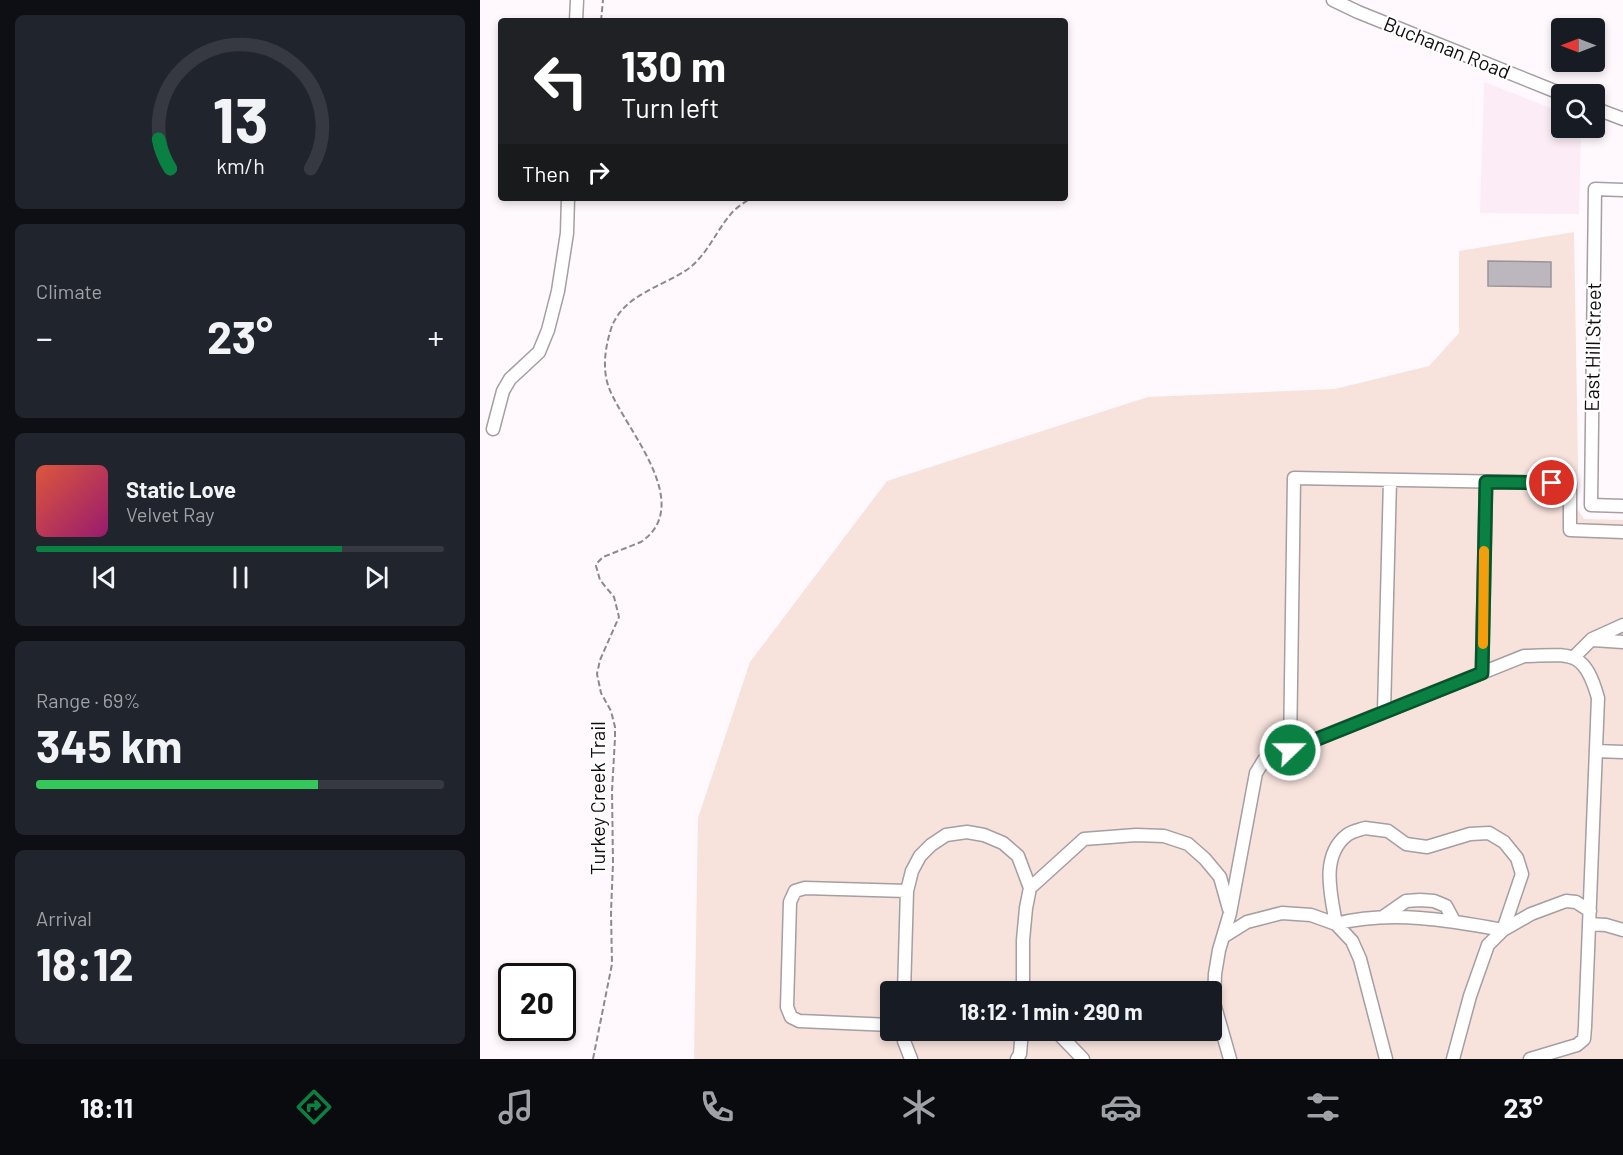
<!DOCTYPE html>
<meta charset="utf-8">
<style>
body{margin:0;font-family:Barlow,sans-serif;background:#20242c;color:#f1f3f6;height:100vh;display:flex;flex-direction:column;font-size:22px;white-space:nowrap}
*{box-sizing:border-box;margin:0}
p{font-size:20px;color:#9ea1a6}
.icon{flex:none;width:33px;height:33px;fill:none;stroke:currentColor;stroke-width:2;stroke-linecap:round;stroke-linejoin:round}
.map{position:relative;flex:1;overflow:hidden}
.side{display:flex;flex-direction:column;gap:15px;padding:15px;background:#0d0f14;width:480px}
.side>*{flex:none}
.guide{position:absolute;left:18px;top:18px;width:570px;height:183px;border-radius:6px;box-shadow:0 3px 9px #0003;background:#202124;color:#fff;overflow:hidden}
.needle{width:39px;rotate:270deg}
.buttons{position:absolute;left:1071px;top:18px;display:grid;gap:12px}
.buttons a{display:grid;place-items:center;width:54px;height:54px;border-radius:6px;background:#171b24;box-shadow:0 3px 9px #0003;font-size:30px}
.speed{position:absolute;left:18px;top:963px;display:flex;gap:12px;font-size:30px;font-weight:700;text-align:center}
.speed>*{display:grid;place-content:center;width:78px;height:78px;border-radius:50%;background:#171b24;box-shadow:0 3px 9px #0003;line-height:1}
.speed .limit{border:3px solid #111;border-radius:9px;background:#fff;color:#111}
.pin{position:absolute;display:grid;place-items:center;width:51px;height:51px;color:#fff;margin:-26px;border:3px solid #fff;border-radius:50%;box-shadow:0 2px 6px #0007}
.me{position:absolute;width:66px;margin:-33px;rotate:68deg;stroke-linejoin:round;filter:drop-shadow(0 0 4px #0008)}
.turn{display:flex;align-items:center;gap:21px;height:126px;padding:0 24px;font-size:27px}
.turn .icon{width:78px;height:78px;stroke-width:2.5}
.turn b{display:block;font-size:42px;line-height:51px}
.then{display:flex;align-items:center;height:57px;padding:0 24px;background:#0003;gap:12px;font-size:22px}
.big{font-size:45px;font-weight:700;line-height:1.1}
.side .card{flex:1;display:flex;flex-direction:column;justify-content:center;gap:9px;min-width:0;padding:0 21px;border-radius:9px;background:#20242c}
.side .dial{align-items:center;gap:0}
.dial svg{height:156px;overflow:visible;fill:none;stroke:#363941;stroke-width:7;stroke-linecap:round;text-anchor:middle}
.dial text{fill:#f1f3f6;stroke:none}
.song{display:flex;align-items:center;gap:18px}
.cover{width:72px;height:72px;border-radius:9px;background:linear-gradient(135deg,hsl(10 70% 55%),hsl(320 70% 35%))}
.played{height:6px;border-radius:3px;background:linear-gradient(90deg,#0b8043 75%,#363941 75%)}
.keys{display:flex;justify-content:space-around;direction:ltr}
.heat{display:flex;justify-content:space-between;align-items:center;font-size:33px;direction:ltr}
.charge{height:9px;border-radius:4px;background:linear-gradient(90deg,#34c759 69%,#363941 0)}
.trip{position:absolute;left:400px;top:981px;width:342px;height:60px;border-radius:6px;background:#171b24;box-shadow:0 3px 9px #0003;font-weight:700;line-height:60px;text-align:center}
.tabs{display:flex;height:96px;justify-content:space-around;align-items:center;background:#090b0e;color:#9ea1a6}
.tabs .icon{width:42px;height:42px}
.tabs .active{color:#0b8043}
.tabs b{font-size:27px;color:#f1f3f6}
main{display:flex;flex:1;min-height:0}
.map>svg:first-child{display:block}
</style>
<main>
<section class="side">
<div class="card dial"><svg viewBox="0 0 100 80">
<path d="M14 69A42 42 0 1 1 86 69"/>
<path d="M14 69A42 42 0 0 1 8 54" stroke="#0b8043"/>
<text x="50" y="56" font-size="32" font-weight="700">13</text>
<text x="50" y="72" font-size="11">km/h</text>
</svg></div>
<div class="card"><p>Climate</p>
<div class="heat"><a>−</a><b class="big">23°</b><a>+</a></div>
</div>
<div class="card">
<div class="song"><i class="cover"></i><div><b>Static Love</b><p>Velvet Ray</p></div></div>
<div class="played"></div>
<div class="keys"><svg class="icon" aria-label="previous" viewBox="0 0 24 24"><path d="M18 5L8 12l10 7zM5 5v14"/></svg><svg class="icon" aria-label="pause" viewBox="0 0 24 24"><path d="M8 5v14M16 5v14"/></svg><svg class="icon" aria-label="next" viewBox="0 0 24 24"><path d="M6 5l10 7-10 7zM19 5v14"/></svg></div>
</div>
<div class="card"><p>Range · 69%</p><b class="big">345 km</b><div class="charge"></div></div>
<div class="card"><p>Arrival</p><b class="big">18:12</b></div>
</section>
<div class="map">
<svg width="1143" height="1059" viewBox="0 0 1143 1059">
<rect width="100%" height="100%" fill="#fff8fc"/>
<path fill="#fcecf5" d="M1004,82L1081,112L1082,128H1101L1099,214L1000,213Z"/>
<path fill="#f7e2dc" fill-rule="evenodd" d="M1094,232L1098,467L1096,507L1104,519L1143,520V1059H214L218,818L270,662L407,481L668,397L855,389L949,366L979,333V251ZM411,992H732V1030H411Z"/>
<path fill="#bcb7be" stroke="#99949b" stroke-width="1.5" d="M1008,261L1071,262V287L1008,286Z"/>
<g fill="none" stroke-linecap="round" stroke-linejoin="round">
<defs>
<path id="minor" d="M853,0L878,12L1082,94
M96,21L97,0
M1114,108L1143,119
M1143,190L1115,189L1111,505L1143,506
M13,429L23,391L30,379L59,352L68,330L78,291L87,233L88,198
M1113,640L1143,642
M1093,658L1112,639L1143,625
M1002,673L1006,482
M904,712L910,480
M810,750L814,478L1090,483V530L1143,532
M1116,751L1143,752
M885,828L908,831L926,844L947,847L990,834L1009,833L1024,842L1037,858L1042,874L1023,930C969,920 910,910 856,924C851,895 840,856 867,835C872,831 879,830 885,828Z
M550,888L604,839L656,835L684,836L708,844L725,859L740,877L749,909
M903,917L926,901L940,900L954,901L966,906L974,921
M1109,924L1126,925L1143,930
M743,937L767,922L802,913L831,915L856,924L872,941L880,959L906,1059
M424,992L427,891
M411,1025L319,1021L311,1017L307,1007L310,902L315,891L325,888L427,891L432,871L440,856L451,845L466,835L487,832L504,835L523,843L538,856L550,888L546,908L543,940V992
M424,1030V1041L431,1059
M575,1030L603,1059
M537,1059L540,1054L542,1030
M750,1059L734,1003L735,974L739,950L750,913L776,773L784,760L1044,656C1090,655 1104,648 1118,698L1105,1027L1104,1039L1097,1045L1050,1059
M973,1059L990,996L1008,945L1023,930L1051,914L1086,901L1096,902L1110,911"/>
</defs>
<use href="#minor" stroke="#a59ea2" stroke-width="15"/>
<path stroke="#8e898c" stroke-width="2" stroke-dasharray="6 3" stroke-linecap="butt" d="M121,21L123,0
M113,1059L132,964L131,912L133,863L132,791L135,738V727L131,711L121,693L117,674L120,660L139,617L134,597L120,580L116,566L117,563L123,557L161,542C216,504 145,429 129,388C122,369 125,348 131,329C142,295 182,287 208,269C227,255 235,233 250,215C255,208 264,203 271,198"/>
<use href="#minor" stroke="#fff" stroke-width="12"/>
</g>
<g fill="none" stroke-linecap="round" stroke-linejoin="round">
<defs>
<path id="route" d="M810,750L1002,673L1006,482L1072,483"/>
</defs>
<use href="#route" stroke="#07532c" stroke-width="15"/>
<use href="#route" stroke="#0b8043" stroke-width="10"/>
<path stroke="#f59e0b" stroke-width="10" d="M1003,644L1004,551"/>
</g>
<g text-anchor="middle" stroke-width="4.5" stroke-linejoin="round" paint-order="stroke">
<g font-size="20" fill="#0f0c0e" stroke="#fff">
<text transform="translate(967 48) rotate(22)" y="7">Buchanan Road</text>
<text transform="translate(1113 347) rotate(-89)" y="7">East Hill Street</text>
<text transform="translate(118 798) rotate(-90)" y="7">Turkey Creek Trail</text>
</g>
</g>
</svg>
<div class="buttons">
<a><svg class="needle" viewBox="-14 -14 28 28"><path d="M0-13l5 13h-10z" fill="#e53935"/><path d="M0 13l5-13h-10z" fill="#9ea1a6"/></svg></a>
<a><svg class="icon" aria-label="search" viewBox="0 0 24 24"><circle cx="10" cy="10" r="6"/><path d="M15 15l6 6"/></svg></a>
</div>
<div class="speed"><div class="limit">20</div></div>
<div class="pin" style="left:1072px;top:483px;background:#d93025"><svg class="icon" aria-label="arrive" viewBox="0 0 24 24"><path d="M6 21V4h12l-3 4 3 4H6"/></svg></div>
<svg class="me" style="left:810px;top:750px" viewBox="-20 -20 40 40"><circle r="17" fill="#0b8043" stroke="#fff" stroke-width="3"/><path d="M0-11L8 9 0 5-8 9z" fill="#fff"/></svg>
<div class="trip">18:12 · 1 min · 290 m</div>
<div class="guide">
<div class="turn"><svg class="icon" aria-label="left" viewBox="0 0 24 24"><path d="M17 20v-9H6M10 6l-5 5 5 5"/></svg><div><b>130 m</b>Turn left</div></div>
<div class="then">Then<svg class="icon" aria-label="right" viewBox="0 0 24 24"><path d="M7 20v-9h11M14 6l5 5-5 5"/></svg></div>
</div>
</div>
</main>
<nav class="tabs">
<b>18:11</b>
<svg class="icon active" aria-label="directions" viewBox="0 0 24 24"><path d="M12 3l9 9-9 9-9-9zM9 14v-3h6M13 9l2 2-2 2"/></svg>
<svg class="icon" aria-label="music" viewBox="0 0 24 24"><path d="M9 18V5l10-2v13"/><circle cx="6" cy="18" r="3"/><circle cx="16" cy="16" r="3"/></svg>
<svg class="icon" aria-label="phone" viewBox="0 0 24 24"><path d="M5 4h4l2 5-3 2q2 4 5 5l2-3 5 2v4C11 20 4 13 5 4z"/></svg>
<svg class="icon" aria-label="climate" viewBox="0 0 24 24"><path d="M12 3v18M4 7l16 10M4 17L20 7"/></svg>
<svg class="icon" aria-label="car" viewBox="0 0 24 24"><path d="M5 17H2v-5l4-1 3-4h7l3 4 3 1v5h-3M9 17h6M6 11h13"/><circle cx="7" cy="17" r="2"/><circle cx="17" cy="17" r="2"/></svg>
<svg class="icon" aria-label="filters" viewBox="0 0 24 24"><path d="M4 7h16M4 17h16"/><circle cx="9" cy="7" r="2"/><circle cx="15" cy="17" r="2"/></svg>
<b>23°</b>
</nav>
